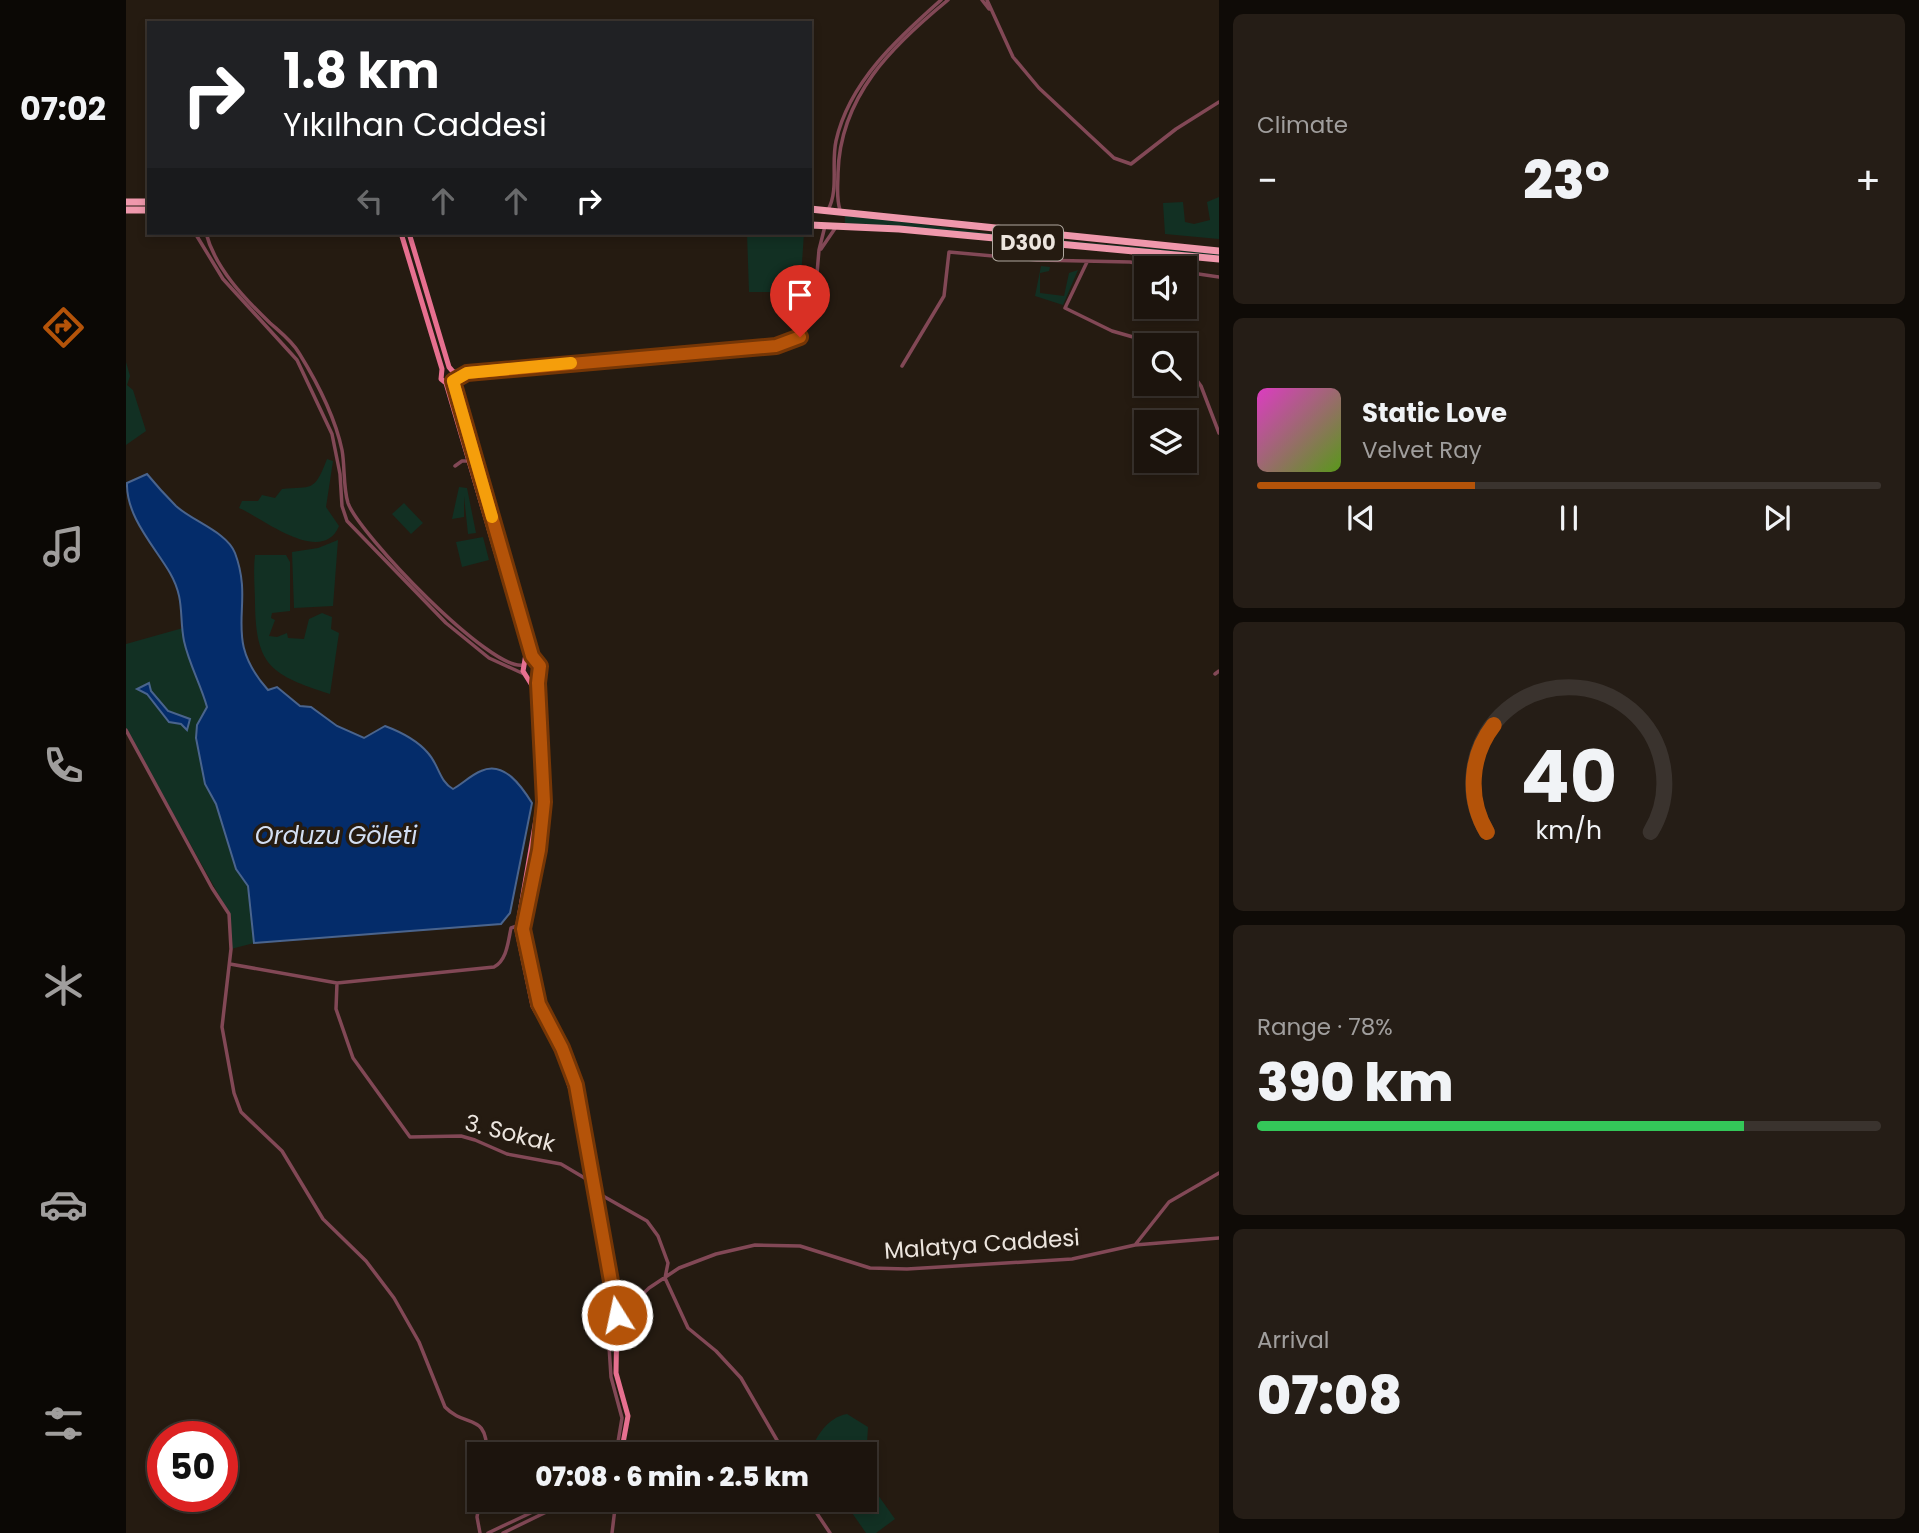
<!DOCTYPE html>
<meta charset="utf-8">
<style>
body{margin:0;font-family:Poppins,sans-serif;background:#251d16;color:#f1f3f6;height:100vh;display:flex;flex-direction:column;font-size:26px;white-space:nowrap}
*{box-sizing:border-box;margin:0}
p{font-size:23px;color:#a09e9d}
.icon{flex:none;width:38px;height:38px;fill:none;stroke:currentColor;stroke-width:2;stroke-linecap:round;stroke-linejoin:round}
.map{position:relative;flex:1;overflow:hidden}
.side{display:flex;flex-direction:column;gap:14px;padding:14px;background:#0f0b07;width:700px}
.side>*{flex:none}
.hud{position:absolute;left:21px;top:21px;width:665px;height:214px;border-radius:0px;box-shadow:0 4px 10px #0003,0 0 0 2px #3a332e;background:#202124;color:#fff;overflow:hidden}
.controls{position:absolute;left:1008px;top:256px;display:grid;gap:14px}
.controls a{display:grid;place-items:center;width:63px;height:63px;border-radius:0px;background:#1c140d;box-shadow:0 4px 10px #0003,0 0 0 2px #3a332e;font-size:35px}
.speed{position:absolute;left:21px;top:1421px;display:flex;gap:14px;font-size:35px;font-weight:700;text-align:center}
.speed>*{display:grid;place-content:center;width:91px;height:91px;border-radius:50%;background:#1c140d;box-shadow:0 4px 10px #0003,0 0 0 2px #3a332e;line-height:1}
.speed .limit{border:10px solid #d22;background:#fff;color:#111}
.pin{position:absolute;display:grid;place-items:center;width:60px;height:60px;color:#fff;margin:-72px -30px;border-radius:50% 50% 50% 0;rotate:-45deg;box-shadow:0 0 7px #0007}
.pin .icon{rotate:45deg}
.me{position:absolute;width:77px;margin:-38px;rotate:350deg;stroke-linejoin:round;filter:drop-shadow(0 0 5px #0008)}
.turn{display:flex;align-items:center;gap:24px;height:147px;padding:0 21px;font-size:32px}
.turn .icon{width:91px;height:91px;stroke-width:2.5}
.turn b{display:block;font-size:49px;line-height:60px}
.lanes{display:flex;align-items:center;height:66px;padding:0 21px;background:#0003;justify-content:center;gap:35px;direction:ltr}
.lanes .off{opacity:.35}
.big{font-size:52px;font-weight:800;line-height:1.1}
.side .widget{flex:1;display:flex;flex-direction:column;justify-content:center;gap:10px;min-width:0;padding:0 24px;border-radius:10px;background:#251d16}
.side .dial{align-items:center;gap:0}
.dial svg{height:182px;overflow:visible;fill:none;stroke:#3a332e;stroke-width:7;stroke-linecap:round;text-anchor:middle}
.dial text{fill:#f1f3f6;stroke:none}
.song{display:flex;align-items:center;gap:21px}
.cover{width:84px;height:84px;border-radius:10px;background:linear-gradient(135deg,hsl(310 70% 55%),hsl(90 70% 35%))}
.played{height:7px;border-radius:4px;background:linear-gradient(90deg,#b45309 35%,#3a332e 35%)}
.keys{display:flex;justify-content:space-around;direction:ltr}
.heat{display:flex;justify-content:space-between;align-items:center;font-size:38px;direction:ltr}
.charge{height:10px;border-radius:5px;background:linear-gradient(90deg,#34c759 78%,#3a332e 0)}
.trip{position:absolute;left:341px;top:1442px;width:410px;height:70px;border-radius:0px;background:#1c140d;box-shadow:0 4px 10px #0003,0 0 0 2px #3a332e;font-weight:800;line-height:70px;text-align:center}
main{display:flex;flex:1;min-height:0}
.tabs{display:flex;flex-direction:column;width:126px;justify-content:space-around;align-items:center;background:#0b0805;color:#a09e9d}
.tabs .icon{width:49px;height:49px}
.tabs .active{color:#b45309}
.tabs b{font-size:32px;color:#f1f3f6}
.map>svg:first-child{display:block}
</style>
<main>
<nav class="tabs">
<b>07:02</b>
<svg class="icon active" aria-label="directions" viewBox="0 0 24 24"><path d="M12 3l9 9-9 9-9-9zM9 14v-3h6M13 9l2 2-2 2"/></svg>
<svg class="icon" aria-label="music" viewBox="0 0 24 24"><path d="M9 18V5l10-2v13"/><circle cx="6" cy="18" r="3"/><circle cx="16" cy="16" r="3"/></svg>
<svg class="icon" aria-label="phone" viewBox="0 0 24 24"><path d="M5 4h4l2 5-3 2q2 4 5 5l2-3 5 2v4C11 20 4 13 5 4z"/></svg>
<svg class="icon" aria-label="climate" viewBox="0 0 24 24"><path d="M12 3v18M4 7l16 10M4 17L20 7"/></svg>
<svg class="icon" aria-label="car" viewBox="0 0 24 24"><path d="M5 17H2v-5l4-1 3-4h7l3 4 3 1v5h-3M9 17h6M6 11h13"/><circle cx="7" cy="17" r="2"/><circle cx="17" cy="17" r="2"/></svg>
<svg class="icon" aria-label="filters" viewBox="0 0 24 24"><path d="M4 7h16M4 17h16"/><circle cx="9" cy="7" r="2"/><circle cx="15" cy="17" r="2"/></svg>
</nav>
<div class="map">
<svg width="1093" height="1533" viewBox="0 0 1093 1533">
<rect width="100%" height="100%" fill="#251b11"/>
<path fill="#123023" d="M1093,197V239L1039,234L1037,203L1057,202L1059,222L1068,224L1084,220L1081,202Z
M719,214L875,235L1093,254V256L719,224Z
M621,233H678L674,292H623Z
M915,266L924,267L923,271L914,273V293L938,296L943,273L952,270L937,305L909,296Z
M0,362L4,376L1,385L7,390L20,431L0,445Z
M201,459L207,461L200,507L213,526C196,567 135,517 113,508L116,501H132L136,495L149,498L156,489C186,486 188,493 201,459Z
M333,487L341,488L350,533L342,534L338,496V517L326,519Z
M278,503L297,523L285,534L266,514Z
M357,537L363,560L336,567L330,542Z
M212,540L207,606L168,608L166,552L192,548Z
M129,555H160L164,562V611L146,613L145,618L149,620L143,636L151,637L161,633L162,638L178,639L183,619L196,613L206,617L205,629L213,633L204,694C146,675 130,667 129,604C129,588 127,571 129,555Z
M57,628L58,640L81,707L71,725L70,738L79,784L90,804L109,869L122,886L128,943L105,949L103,913L0,730V644Z
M721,1414L742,1427L739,1477L738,1454H684C689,1437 702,1417 721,1414Z
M742,1481L769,1519L750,1533H740L717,1500H738L739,1483Z"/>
<path fill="#042c6a" stroke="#4a648d" stroke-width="2" d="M21,474C30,485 40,496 50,506C66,521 101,532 109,553C130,609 94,636 142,690L151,687L174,706L185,707L211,726L238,738L259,726C275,732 291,740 302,753C313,765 313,781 327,789C336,784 345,775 355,771C378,760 396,787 406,803L384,913L375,924L128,943L122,886L110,869L90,804L79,784L70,738L71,725L81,707C75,685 63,664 58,641C53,616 59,599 44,573C29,547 0,517 1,483Z
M23,683L25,691L42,711L64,719L61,730L55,724L43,722L21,694L11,689Z"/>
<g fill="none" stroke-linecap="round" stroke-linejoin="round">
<path stroke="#824856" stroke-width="3.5" d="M856,0L863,9
M861,0L887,57L913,88L988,158L1005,164L1050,129L1093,102
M702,210C713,190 705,163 710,141C723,82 772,38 815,0
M714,210C710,198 712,185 712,173C714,96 766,46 822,0
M69,233L97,279L171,360L206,434L214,474L216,506L221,521L320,623L363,658L398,674
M80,233C89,268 118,298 144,323C154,332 166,341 173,353C191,382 209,417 216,450C219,466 217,487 222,503C233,534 365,672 397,665
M695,249L710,227
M961,262L939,308L986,331L1035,345
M1059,272L1093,277
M1059,364L1075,386L1093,433
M776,366L818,296L823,252L911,260L1004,262L1033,268
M328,371L341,373L650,346L670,341L687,320L693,250L699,226
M329,466L336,461H342
M1089,674L1093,671
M0,730L86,888L103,914L105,949L96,1027L108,1093L115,1112L156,1151L197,1219L240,1261L268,1298L293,1342L319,1407C340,1429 361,1411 361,1454
M104,964L211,983L368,967C381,960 382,942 385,928L391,926
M211,983L210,1009L227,1058L284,1137L335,1136L349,1140L381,1154L435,1164L462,1180
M470,1192L521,1221L532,1236L542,1263L539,1278L562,1328L590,1351L615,1378L659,1454
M1009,1245L1043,1202L1093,1173
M485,1318L497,1313L523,1288L553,1268L590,1254L629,1245L674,1246L744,1268L781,1269L946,1259L1009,1245L1093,1238
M483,1346L485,1377L496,1418L490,1454
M354,1500L351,1517L354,1533
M682,1500L704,1533
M362,1533L432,1500
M377,1533L445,1500
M486,1533L490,1500"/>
<path stroke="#e77090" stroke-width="5" d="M275,233L316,369L315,379L320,383L400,654L397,671L407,687L413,802L391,930L407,1006L432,1050L449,1102L484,1306L483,1346
M283,233L323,367L329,374L327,381L406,656L414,669L412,683L418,800L413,850L397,929L413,1004L436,1048L454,1102L491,1316L490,1373L502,1416L495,1454"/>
<path stroke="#ef98ac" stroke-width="7" d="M0,202H23
M684,209L1093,251
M0,210H23
M684,225L773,229L1093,259"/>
</g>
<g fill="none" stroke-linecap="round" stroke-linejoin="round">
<defs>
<path id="route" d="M491,1315L450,1085L436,1048L413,1004L397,929L413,850L418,802L412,683L414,666L406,656L327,381L341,373L650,346L674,337"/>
</defs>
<use href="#route" stroke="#753606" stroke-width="18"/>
<use href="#route" stroke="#b45309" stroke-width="12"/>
<path stroke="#f59e0b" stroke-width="12" d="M366,517L327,381L341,373L445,363"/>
</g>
<g text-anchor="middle" stroke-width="7" stroke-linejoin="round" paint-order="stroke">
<rect fill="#251b11" stroke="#b0a8a0" stroke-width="2" x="867" y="225.5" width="70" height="35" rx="5"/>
<g font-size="21" font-weight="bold" fill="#ece5de">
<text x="902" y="250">D300</text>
</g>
<g font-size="23" fill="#ece5de" stroke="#251b11">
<text transform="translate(384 1133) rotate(14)" y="8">3. Sokak</text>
<text transform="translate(856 1244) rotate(-4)" y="8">Malatya Caddesi</text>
</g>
<g font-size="24" font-style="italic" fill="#d3dff3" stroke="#251b11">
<text x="210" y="844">Orduzu Göleti</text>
</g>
</g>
</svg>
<div class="controls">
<a><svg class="icon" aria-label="sound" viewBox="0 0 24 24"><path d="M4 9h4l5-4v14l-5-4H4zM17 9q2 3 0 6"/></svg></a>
<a><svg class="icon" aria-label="search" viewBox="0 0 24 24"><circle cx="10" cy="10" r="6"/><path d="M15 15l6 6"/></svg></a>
<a><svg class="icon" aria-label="layers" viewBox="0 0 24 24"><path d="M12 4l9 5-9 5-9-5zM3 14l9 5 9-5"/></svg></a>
</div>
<div class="speed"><div class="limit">50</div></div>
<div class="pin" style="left:674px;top:337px;background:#d93025"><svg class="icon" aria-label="arrive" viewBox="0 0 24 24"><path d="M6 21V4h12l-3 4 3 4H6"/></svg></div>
<svg class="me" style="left:491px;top:1315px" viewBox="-20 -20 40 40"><circle r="17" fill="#b45309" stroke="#fff" stroke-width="3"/><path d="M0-11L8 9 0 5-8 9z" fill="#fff"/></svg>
<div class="trip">07:08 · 6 min · 2.5 km</div>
<div class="hud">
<div class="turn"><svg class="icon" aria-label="right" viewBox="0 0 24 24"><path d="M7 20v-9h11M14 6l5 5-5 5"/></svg><div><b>1.8 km</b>Yıkılhan Caddesi</div></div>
<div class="lanes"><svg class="icon off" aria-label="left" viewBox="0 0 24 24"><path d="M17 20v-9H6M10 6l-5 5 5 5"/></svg><svg class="icon off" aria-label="ahead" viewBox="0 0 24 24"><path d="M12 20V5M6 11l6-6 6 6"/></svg><svg class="icon off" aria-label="ahead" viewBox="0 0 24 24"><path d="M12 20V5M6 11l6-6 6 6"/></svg><svg class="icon" aria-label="right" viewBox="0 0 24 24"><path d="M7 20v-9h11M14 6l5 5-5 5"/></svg></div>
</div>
</div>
<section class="side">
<div class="widget"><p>Climate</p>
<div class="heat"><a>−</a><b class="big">23°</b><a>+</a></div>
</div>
<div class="widget">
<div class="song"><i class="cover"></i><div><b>Static Love</b><p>Velvet Ray</p></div></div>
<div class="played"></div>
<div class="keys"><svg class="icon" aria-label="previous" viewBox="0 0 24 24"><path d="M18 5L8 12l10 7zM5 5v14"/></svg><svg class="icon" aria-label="pause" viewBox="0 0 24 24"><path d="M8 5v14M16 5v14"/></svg><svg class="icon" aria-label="next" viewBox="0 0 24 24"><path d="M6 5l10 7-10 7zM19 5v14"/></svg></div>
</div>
<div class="widget dial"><svg viewBox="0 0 100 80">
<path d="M14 69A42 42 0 1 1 86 69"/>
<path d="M14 69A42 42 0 0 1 17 22" stroke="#b45309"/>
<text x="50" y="56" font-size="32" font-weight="700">40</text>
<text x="50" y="72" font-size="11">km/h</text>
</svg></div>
<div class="widget"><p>Range · 78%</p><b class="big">390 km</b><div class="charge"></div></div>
<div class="widget"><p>Arrival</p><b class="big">07:08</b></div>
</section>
</main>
